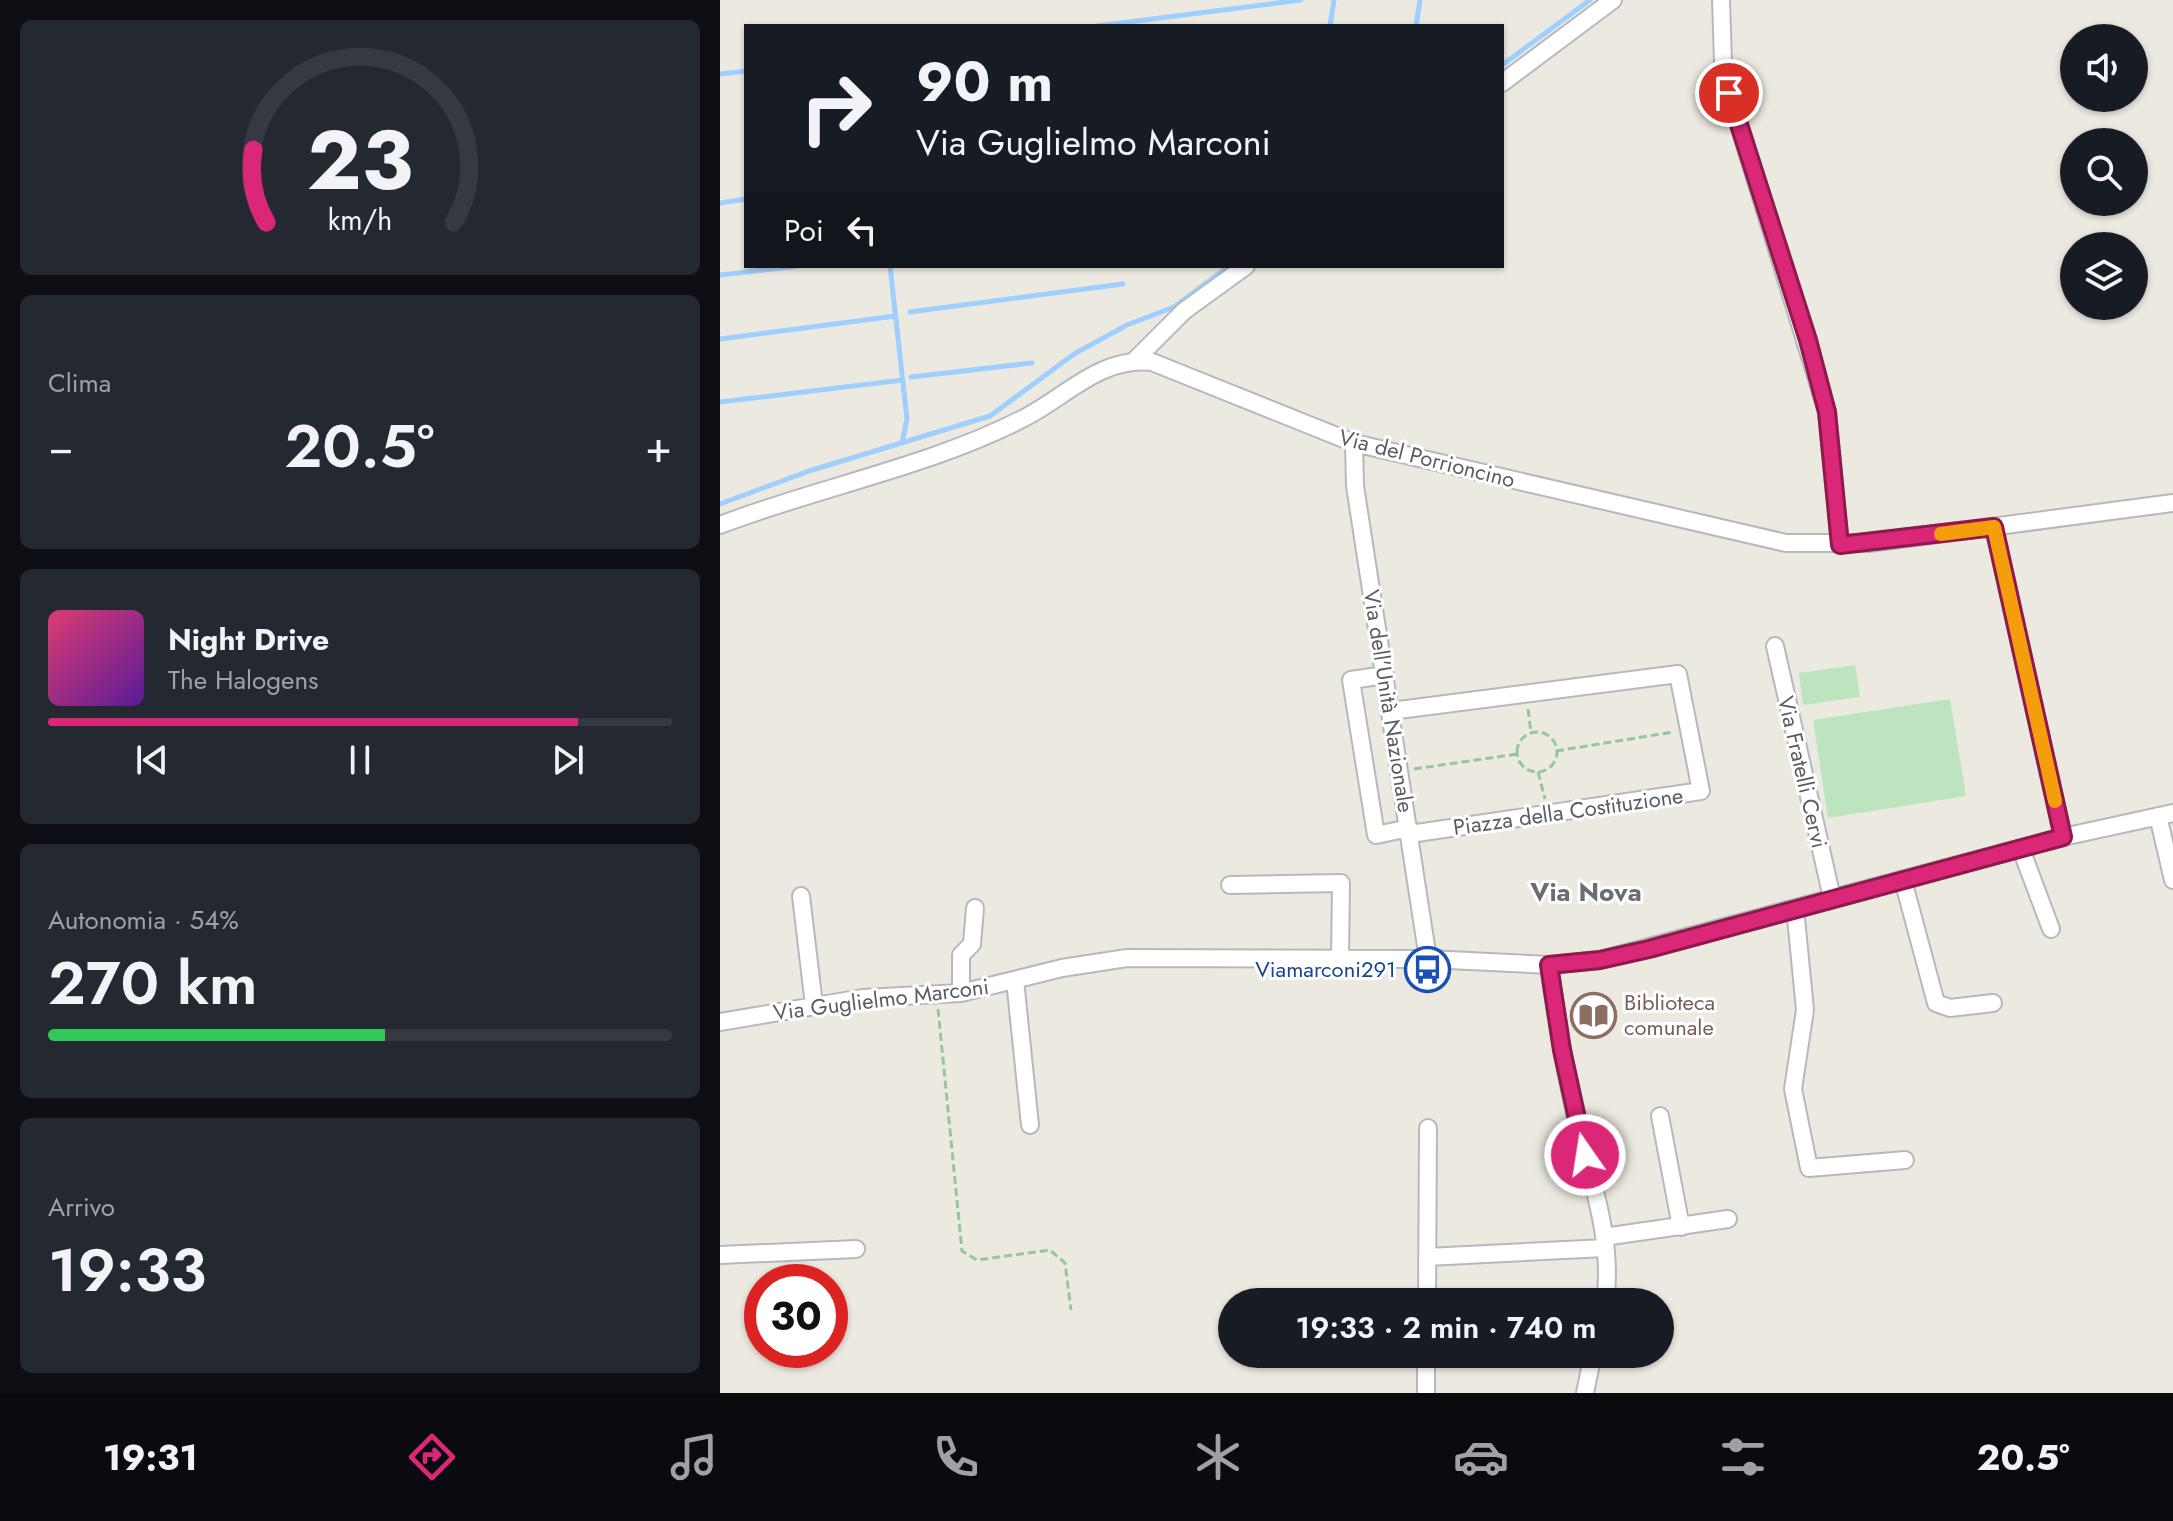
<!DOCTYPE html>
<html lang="it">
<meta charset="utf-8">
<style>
body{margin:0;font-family:Jost,sans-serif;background:#242831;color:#f1f3f6;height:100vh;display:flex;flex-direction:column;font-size:30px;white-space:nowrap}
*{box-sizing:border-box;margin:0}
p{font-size:26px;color:#9ea1a6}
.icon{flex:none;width:44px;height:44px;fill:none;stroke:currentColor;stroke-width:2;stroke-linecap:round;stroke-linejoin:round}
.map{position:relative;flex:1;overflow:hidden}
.panel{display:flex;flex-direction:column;gap:20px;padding:20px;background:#0d0f14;width:720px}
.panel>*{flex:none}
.top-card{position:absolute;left:24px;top:24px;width:760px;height:244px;border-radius:0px;box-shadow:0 2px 6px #0004;background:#171b24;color:#f1f3f6;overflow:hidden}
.buttons{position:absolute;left:1340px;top:24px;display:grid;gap:16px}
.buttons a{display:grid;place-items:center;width:88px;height:88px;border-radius:50%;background:#171b24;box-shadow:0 2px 6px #0004;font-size:40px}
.speed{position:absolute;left:24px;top:1264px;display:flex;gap:16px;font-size:40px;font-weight:700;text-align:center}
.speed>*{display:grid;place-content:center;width:104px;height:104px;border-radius:50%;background:#171b24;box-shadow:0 2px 6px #0004;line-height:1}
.speed .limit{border:12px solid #d22;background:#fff;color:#111}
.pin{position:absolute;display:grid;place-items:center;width:68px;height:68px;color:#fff;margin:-34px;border:4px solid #fff;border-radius:50%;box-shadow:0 2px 8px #0007}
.me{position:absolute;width:88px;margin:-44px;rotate:347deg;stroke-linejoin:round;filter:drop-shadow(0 0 6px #0008)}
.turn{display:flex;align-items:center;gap:28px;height:168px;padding:0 40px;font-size:36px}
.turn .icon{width:104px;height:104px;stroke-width:2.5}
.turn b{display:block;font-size:56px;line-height:68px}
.then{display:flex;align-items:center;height:76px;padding:0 40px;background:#0003;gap:16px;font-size:30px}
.big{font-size:60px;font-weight:600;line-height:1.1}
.panel .tile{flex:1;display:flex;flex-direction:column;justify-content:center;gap:12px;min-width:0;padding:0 28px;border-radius:12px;background:#242831}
.panel .dial{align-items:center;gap:0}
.dial svg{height:208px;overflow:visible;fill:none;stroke:#363941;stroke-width:7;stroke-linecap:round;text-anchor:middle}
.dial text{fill:#f1f3f6;stroke:none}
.song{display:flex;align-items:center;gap:24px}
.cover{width:96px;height:96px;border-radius:12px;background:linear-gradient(135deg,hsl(340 70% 55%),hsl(270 70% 35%))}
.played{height:8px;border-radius:4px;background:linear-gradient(90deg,#db2777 85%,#363941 85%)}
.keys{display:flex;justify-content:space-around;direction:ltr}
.heat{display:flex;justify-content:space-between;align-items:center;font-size:44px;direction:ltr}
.charge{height:12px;border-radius:6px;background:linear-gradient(90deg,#34c759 54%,#363941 0)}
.trip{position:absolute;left:498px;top:1288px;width:456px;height:80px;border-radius:40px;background:#171b24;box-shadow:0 2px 6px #0004;font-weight:600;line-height:80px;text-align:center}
.tabs{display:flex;height:128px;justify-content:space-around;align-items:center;background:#090b0e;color:#9ea1a6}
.tabs .icon{width:56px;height:56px}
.tabs .current{color:#db2777}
.tabs b{font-size:36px;color:#f1f3f6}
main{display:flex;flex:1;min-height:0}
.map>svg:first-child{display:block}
</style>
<main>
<section class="panel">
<div class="tile dial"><svg viewBox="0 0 100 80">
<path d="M14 69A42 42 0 1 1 86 69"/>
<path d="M14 69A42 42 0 0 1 9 41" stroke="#db2777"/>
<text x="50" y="56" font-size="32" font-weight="700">23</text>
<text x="50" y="72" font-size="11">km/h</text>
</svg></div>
<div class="tile"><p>Clima</p>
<div class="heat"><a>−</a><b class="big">20.5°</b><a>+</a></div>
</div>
<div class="tile">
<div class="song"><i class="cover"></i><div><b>Night Drive</b><p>The Halogens</p></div></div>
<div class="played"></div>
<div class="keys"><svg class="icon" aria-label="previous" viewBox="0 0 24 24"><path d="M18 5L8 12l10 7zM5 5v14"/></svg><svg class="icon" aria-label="pause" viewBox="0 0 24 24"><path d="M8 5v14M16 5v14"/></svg><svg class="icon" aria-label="next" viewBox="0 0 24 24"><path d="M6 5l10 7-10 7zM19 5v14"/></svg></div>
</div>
<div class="tile"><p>Autonomia · 54%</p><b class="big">270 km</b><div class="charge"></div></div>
<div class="tile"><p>Arrivo</p><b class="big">19:33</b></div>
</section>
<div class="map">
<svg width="1453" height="1393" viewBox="0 0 1453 1393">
<rect width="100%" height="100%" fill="#eceae0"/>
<path fill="#bde4bf" d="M1135,665L1140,697L1083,705L1079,673Z
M1230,699L1246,796L1108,818L1093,720Z"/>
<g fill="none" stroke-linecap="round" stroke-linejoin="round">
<path stroke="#9fcffd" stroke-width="5" d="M377,26L581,0
M610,26L614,0
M696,26L700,0
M782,65L870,0
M0,74L26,71
M0,203L26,199
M170,266L187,419L182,443
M0,275L78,266
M190,312L403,284
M0,339L175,316
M191,377L312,363
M0,402L183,380
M0,504L89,471L270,416L354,354L407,325L454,307L509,266"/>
<defs>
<path id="minor" d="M1001,0L1003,62L1009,93L1107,412L1120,545
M782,83L893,0
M415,360L464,311L526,266
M634,443L635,486L708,959
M0,525C99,487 212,466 306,417C349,394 381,357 432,362L634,443L1066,543H1149L1453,503
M1274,527L1343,837
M1055,646L1112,898
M665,675L631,680L656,835L689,828
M671,711L958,674L981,791L690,834
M1438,816L1453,880
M1301,849L1331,929
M1183,880L1216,1003L1230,1008L1273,1003
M510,885L621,883L620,959
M81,896L94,1005
M1075,908L1085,1010L1073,1089L1089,1168L1185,1160
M829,965C836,1018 845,1070 857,1122C871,1179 894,1242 885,1302
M295,980L310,1125
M241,993V955L252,944L255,908
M0,1022L143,998L241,993L342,968L407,958L708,959L829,965L880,960L1343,837L1453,813
M940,1116L961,1227
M884,1237L1008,1219
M0,1255L136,1249
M707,1257L885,1248
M707,1302L708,1128
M706,1393V1354
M865,1393L873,1354"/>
</defs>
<use href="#minor" stroke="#b6b8bd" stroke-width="20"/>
<path stroke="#96c4a6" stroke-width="3" stroke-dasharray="8 4" stroke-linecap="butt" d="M808,709L811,733
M797 752a20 20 0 1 1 40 0a20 20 0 1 1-40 0Z
M836,751L953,732
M694,769L797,754
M818,772L825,799
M218,1009L242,1251L257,1260L330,1250L345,1263L351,1310"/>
<use href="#minor" stroke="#fff" stroke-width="16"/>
</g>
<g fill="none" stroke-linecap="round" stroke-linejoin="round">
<defs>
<path id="route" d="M865,1155L842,1050L829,965L880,960L929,949L1343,837L1274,527L1120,545L1107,412L1088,340L1009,93"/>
</defs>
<use href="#route" stroke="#8e194d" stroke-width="20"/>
<use href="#route" stroke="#db2777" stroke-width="14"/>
<path stroke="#f59e0b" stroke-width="14" d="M1221,534L1274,527L1335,801"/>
</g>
<defs>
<symbol id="bus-ring" viewBox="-11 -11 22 22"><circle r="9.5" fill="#fff" stroke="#1a4fb4" stroke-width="1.5"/><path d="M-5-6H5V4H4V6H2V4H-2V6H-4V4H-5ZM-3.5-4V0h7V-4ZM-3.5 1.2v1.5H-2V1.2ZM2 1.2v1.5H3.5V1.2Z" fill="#1a4fb4"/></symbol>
<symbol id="library-ring" viewBox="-11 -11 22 22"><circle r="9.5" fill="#fff" stroke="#8d6e63" stroke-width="1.5"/><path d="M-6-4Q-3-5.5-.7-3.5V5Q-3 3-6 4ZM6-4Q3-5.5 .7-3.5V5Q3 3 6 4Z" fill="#8d6e63"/></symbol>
</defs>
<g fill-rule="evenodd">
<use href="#bus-ring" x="682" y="944" width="51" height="51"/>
<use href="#library-ring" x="848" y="990" width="51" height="51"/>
</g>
<g text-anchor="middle" stroke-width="6" stroke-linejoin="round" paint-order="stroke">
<g font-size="22" fill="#595c61" stroke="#fff">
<text transform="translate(707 458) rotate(14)" y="8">Via del Porrioncino</text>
<text transform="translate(669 701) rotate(81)" y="8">Via dell'Unità Nazionale</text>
<text transform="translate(1083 772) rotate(77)" y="8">Via Fratelli Cervi</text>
<text transform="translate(848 811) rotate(-8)" y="8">Piazza della Costituzione</text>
<text transform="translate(161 999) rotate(-7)" y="8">Via Guglielmo Marconi</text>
</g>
<g font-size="22" fill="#164399" stroke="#fff" text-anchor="end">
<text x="676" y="977">Viamarconi291</text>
</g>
<g font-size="22" fill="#785e54" stroke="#fff" text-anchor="start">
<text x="904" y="1010">Biblioteca<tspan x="904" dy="25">comunale</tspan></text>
</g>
<g font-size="26" font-weight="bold" fill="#6a6e73" stroke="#fff">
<text x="866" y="901">Via Nova</text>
</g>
</g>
</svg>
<div class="buttons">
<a><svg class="icon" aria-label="sound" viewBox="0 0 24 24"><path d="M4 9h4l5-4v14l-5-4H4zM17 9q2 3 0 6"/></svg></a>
<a><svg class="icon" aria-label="search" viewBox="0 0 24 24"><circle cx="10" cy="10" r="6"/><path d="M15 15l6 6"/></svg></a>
<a><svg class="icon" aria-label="layers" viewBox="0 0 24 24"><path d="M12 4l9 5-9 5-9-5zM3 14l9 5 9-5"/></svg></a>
</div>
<div class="speed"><div class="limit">30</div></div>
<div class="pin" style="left:1009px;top:93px;background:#d93025"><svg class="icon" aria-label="arrive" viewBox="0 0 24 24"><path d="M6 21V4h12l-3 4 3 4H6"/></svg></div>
<svg class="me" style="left:865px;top:1155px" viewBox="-20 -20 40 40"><circle r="17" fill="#db2777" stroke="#fff" stroke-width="3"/><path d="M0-11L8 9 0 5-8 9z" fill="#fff"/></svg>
<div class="trip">19:33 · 2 min · 740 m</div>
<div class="top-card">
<div class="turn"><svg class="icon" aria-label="right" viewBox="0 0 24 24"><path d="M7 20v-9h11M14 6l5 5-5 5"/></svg><div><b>90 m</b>Via Guglielmo Marconi</div></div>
<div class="then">Poi<svg class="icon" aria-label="left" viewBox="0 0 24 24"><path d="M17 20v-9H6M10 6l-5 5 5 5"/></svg></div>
</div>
</div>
</main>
<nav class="tabs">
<b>19:31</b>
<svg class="icon current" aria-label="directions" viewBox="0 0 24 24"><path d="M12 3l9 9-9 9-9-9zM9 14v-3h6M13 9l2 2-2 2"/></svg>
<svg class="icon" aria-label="music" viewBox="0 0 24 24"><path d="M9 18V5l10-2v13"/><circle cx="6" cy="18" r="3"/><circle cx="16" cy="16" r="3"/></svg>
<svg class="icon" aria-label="phone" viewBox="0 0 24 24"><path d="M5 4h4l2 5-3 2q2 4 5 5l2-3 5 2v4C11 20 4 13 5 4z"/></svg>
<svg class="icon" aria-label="climate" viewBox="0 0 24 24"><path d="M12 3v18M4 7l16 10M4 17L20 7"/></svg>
<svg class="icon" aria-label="car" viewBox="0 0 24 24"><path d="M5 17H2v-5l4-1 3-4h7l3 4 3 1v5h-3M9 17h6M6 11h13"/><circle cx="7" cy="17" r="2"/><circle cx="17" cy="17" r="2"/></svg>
<svg class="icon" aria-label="filters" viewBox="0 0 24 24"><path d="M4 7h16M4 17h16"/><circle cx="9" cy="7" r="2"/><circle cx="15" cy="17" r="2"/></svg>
<b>20.5°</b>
</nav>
